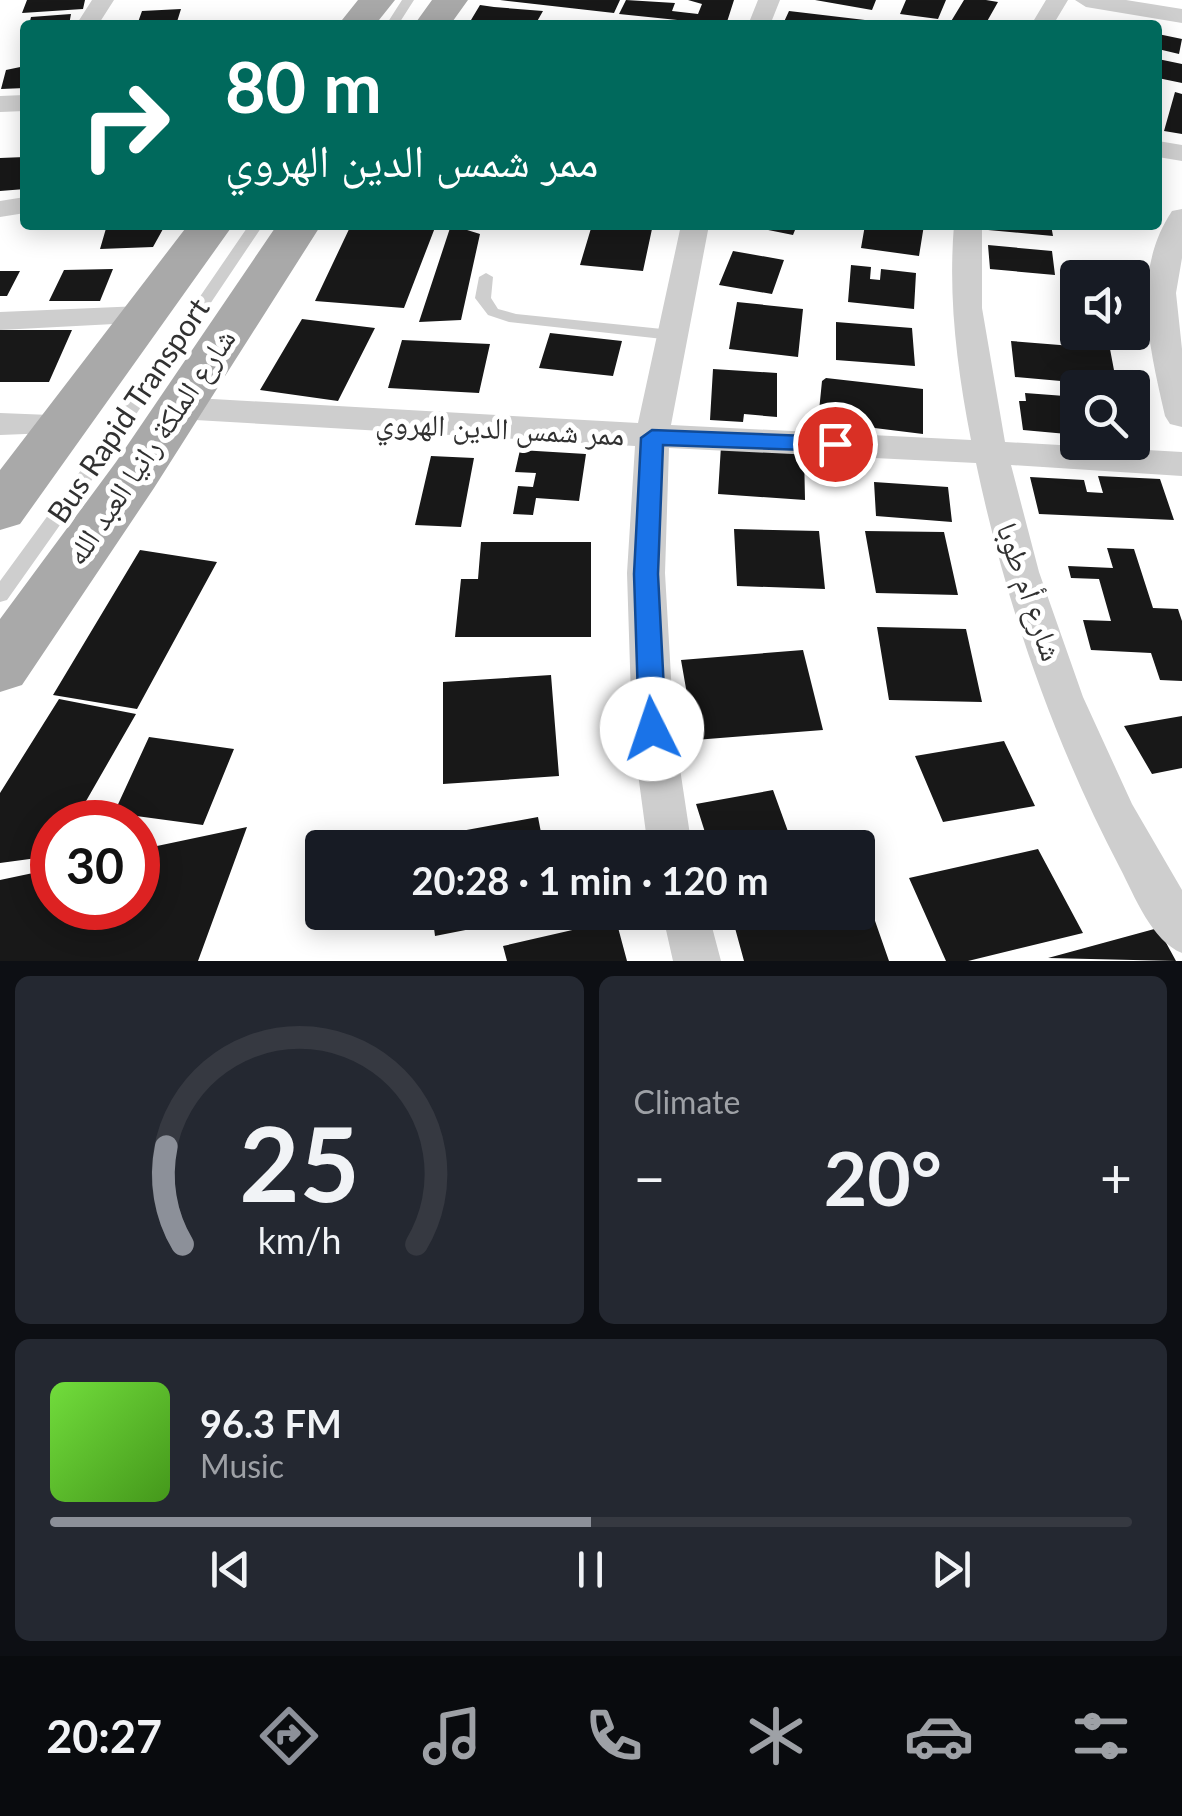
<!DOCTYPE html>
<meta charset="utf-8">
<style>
body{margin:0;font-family:Lato,"Noto Naskh Arabic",sans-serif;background:#242831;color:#f1f3f6;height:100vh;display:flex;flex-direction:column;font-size:38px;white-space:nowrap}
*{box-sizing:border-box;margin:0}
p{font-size:32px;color:#9ea1a6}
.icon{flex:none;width:55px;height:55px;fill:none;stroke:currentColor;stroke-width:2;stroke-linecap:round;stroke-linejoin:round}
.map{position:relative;height:961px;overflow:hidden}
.side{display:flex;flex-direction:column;gap:15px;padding:15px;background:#0d0f14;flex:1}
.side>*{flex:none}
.guide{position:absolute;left:20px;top:20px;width:1142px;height:210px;border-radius:10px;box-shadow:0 5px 25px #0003;background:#00695c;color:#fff;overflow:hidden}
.buttons{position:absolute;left:1060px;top:260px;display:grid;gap:20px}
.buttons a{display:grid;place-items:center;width:90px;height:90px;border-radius:10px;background:#171b24;box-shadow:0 5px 25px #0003;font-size:50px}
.speed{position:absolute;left:30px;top:800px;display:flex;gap:20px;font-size:50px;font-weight:700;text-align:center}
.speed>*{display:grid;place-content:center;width:130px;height:130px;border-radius:50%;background:#171b24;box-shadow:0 5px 25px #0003;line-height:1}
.speed .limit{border:15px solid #d22;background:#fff;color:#111}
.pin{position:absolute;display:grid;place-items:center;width:85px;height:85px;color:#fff;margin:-42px;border:5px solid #fff;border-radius:50%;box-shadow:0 2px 10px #0007}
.me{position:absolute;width:110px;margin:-55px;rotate:356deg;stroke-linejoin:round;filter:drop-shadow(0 0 8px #0008)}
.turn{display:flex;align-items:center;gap:35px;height:210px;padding:0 40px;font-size:45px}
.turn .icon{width:130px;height:130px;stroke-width:2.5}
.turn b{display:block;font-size:70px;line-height:85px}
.big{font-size:75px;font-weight:700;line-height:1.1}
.side .tile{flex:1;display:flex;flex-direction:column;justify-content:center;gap:15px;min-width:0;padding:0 35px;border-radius:15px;background:#242831}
.side .dial{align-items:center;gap:0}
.dial svg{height:260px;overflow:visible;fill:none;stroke:#363941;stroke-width:7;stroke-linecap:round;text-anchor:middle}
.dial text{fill:#f1f3f6;stroke:none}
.song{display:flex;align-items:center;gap:30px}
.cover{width:120px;height:120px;border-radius:15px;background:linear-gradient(135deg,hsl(100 70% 55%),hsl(100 70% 35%))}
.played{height:10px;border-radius:5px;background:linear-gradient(90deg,#8c9099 50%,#363941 50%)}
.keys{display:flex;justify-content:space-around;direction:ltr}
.heat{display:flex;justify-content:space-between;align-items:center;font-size:55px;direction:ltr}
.side .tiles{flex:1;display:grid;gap:15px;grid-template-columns:1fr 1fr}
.tile:last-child{grid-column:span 2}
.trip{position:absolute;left:305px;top:830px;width:570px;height:100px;border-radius:10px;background:#171b24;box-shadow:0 5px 25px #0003;font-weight:700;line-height:100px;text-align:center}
.dock{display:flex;height:160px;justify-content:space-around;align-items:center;background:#090b0e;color:#9ea1a6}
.dock .icon{width:70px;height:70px}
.dock .on{color:#8c9099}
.dock b{font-size:45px;color:#f1f3f6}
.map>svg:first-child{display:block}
</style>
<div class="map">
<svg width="1182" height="961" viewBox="0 0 1182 961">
<rect width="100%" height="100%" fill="#fff"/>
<path fill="#181818" d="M27,0H85L83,9L22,13Z
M500,0H620L614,13Z
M626,0L675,3L672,11L698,14L702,4L688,0H734L726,25L619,14Z
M815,0H876L872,10Z
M906,0H946L938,19L900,14Z
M964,0H986L998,2L985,25L950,23Z
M480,5L494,7L543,11L535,25H468Z
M181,9L176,25H137L142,11Z
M789,11L865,20L864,25L783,24Z
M71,14L69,25H29L31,17Z
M1158,34L1182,39L1179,54L1158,49Z
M1158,59L1182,64V83L1158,78Z
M25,66V88L1,89L6,70Z
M1175,92L1182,94V134L1164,131Z
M25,157V189L0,191V158Z
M107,225H159L158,229H163L153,247L100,249Z
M351,225H436L404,308L315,301Z
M451,225L480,234L461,320L419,322Z
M592,225L652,229L643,271L580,265Z
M744,225H797L793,235Z
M865,225H924L919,256L861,248Z
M988,225H1051L1053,236L988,230Z
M988,245L1052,251L1055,275L990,269Z
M733,251L784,260L772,294L719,285Z
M851,265L871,267L870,279L880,280L881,269L916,273L914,309L848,302Z
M113,269L100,301H49L64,270Z
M0,271H20L7,296H0Z
M737,302L803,309L798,357L729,349Z
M302,319L375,328L338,401L260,390Z
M836,322L912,328L915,366L836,360Z
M0,330H72L49,382H0Z
M550,333L622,341L613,376L539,368Z
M402,340L490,344L479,393L388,388Z
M1011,341L1110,349L1117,386L1015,377Z
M713,369L777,373V417L744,414L743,422L710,420Z
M826,378L923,389V434L818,421L822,381Z
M1025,393L1078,397V435L1023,430L1019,401H1026Z
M721,446L804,451L805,500L718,494Z
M520,450L586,454L579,501L536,498L533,515L513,514L518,486L533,487L536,473L515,472Z
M431,456L474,458L461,527L415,525Z
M1098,476L1160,479L1174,520L1039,514L1030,477L1084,480L1087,492L1103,493Z
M874,482L948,487L952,522L876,516Z
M734,529L819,531L825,589L737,586Z
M865,531L944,532L958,595L876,593Z
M481,542H591V637H455L461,579H478Z
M1107,548L1134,549L1153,608L1178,609L1182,621V681L1160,680L1151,653L1091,650L1083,620L1111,621L1099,579L1071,578L1068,566L1113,568Z
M140,550L217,562L137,709L53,695Z
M877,627L966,629L982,702L889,700Z
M803,650L823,730L695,740L681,660Z
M551,675L559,776L443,784V682Z
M59,699L136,714L74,822H52V856L0,863V793Z
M1182,716V768L1152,774L1124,726Z
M149,737L234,749L203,825L114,813Z
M1004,741L1035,806L943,822L915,756Z
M773,790L794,848H710L696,804Z
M538,817L544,848H424L423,838Z
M247,827L198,961H0V880L52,869V908H138V850Z
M1038,849L1083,933L968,961H946L909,878Z
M866,895L889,961H744L732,917L760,912H858V896Z
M432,912H546V914L435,936Z
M616,920L627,961H507L503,946Z
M1158,928L1176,961L1048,958Z"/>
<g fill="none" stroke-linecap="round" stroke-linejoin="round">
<path fill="#cecece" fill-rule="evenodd" d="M402,0H414L398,25H386Z
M249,225H263L96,474L7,600L0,602V581L84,466Z
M486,273L493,277L491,298L498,309L516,314L672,330L680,335L672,340L509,322L488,315L475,298L479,277Z"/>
<path fill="#cecece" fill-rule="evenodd" d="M92,0H114L98,25H76Z
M758,0H780L770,25H748Z
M1046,0H1068L1053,25H1031Z
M1075,0H1126L1182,9V23L1086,7Z
M25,95V111L0,112V96Z
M1158,141L1182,145V161L1158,157Z
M25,197V213L0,217V201Z
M1182,209V258L1176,293L1182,349V427L1170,424L1165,416C1150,349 1130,274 1172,211Z
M681,225H709L671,425L971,440C957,368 948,298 954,225H982V308L1005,442L1182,452V476L1011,465L1039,572L1083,697L1132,804L1182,890V953C1152,941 1135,897 1120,868C1053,740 1006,605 976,463L669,448L665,573L674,729L692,848H648L632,729L627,573L635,446L178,419L166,416L161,408L166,400L178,397L638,423Z
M141,306L152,308L156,315L152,322L0,330V312Z
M0,413L75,416L80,424L75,432L0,435Z
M662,912H708L721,961H673Z"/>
<path fill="#a9a9a9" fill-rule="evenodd" d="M358,0H395L375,25H338Z
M432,0H468L450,25H414Z
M188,225H233L20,524L0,530V470Z
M277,225H321L154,488L22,685L0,692V619L116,462Z"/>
</g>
<path fill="#1a73e8" stroke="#114b97" stroke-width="2.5" d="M652,430L835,437L846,444L835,451L663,445L658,574L666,729L662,737L652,740L643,737L639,729L634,574L641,438Z"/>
<g text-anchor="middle" stroke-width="10" stroke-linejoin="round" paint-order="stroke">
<g font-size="30" fill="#313131" stroke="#fff">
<text transform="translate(129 411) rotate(-56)" y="10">Bus Rapid Transport</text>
<text transform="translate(500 429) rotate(3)" y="10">ممر شمس الدين الهروي</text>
<text transform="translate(151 447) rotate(-56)" y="10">شارع الملكة رانيا العبد الله</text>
<text transform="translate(1029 592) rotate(71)" y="10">شارع أم طوبا</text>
</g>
</g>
</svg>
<div class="buttons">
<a><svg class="icon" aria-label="sound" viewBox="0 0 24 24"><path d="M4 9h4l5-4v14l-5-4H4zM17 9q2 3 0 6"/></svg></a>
<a><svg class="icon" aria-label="search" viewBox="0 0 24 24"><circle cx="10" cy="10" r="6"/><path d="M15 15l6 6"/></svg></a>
</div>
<div class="speed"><div class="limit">30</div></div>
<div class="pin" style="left:835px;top:444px;background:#d93025"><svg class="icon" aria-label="arrive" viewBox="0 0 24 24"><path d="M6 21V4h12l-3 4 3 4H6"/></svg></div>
<svg class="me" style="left:652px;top:729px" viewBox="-20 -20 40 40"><circle r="19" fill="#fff"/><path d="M0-13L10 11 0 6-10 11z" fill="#1a73e8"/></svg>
<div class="trip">20:28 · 1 min · 120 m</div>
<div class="guide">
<div class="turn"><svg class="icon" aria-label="right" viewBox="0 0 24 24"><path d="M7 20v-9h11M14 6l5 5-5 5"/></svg><div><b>80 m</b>ممر شمس الدين الهروي</div></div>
</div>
</div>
<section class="side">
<div class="tiles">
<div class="tile dial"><svg viewBox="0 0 100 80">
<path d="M14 69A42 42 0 1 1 86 69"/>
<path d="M14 69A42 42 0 0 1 9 39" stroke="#8c9099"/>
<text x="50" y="56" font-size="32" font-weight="700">25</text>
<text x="50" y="72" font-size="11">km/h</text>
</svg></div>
<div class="tile"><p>Climate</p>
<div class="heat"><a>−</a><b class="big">20°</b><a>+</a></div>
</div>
<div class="tile">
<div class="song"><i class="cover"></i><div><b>96.3 FM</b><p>Music</p></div></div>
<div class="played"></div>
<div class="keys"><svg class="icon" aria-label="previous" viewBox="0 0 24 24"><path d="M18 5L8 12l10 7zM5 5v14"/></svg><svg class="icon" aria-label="pause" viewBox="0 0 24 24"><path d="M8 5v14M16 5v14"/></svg><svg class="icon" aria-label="next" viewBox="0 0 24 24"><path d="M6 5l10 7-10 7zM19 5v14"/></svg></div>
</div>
</div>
</section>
<nav class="dock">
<b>20:27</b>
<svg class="icon on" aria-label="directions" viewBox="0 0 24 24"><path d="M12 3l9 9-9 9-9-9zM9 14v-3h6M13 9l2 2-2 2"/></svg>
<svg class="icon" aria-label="music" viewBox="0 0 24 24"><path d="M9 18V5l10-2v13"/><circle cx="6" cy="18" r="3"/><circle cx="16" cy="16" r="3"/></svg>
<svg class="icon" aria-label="phone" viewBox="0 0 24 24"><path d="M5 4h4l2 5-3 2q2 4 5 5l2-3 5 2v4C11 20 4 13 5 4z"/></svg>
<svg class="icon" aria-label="climate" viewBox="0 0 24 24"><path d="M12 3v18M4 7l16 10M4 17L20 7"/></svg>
<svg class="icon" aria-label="car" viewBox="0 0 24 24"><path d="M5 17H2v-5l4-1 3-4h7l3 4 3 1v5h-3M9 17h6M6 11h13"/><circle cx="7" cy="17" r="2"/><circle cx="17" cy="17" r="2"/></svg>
<svg class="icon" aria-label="filters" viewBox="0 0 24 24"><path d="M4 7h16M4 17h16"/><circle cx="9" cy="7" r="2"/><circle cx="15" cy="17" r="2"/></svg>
</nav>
